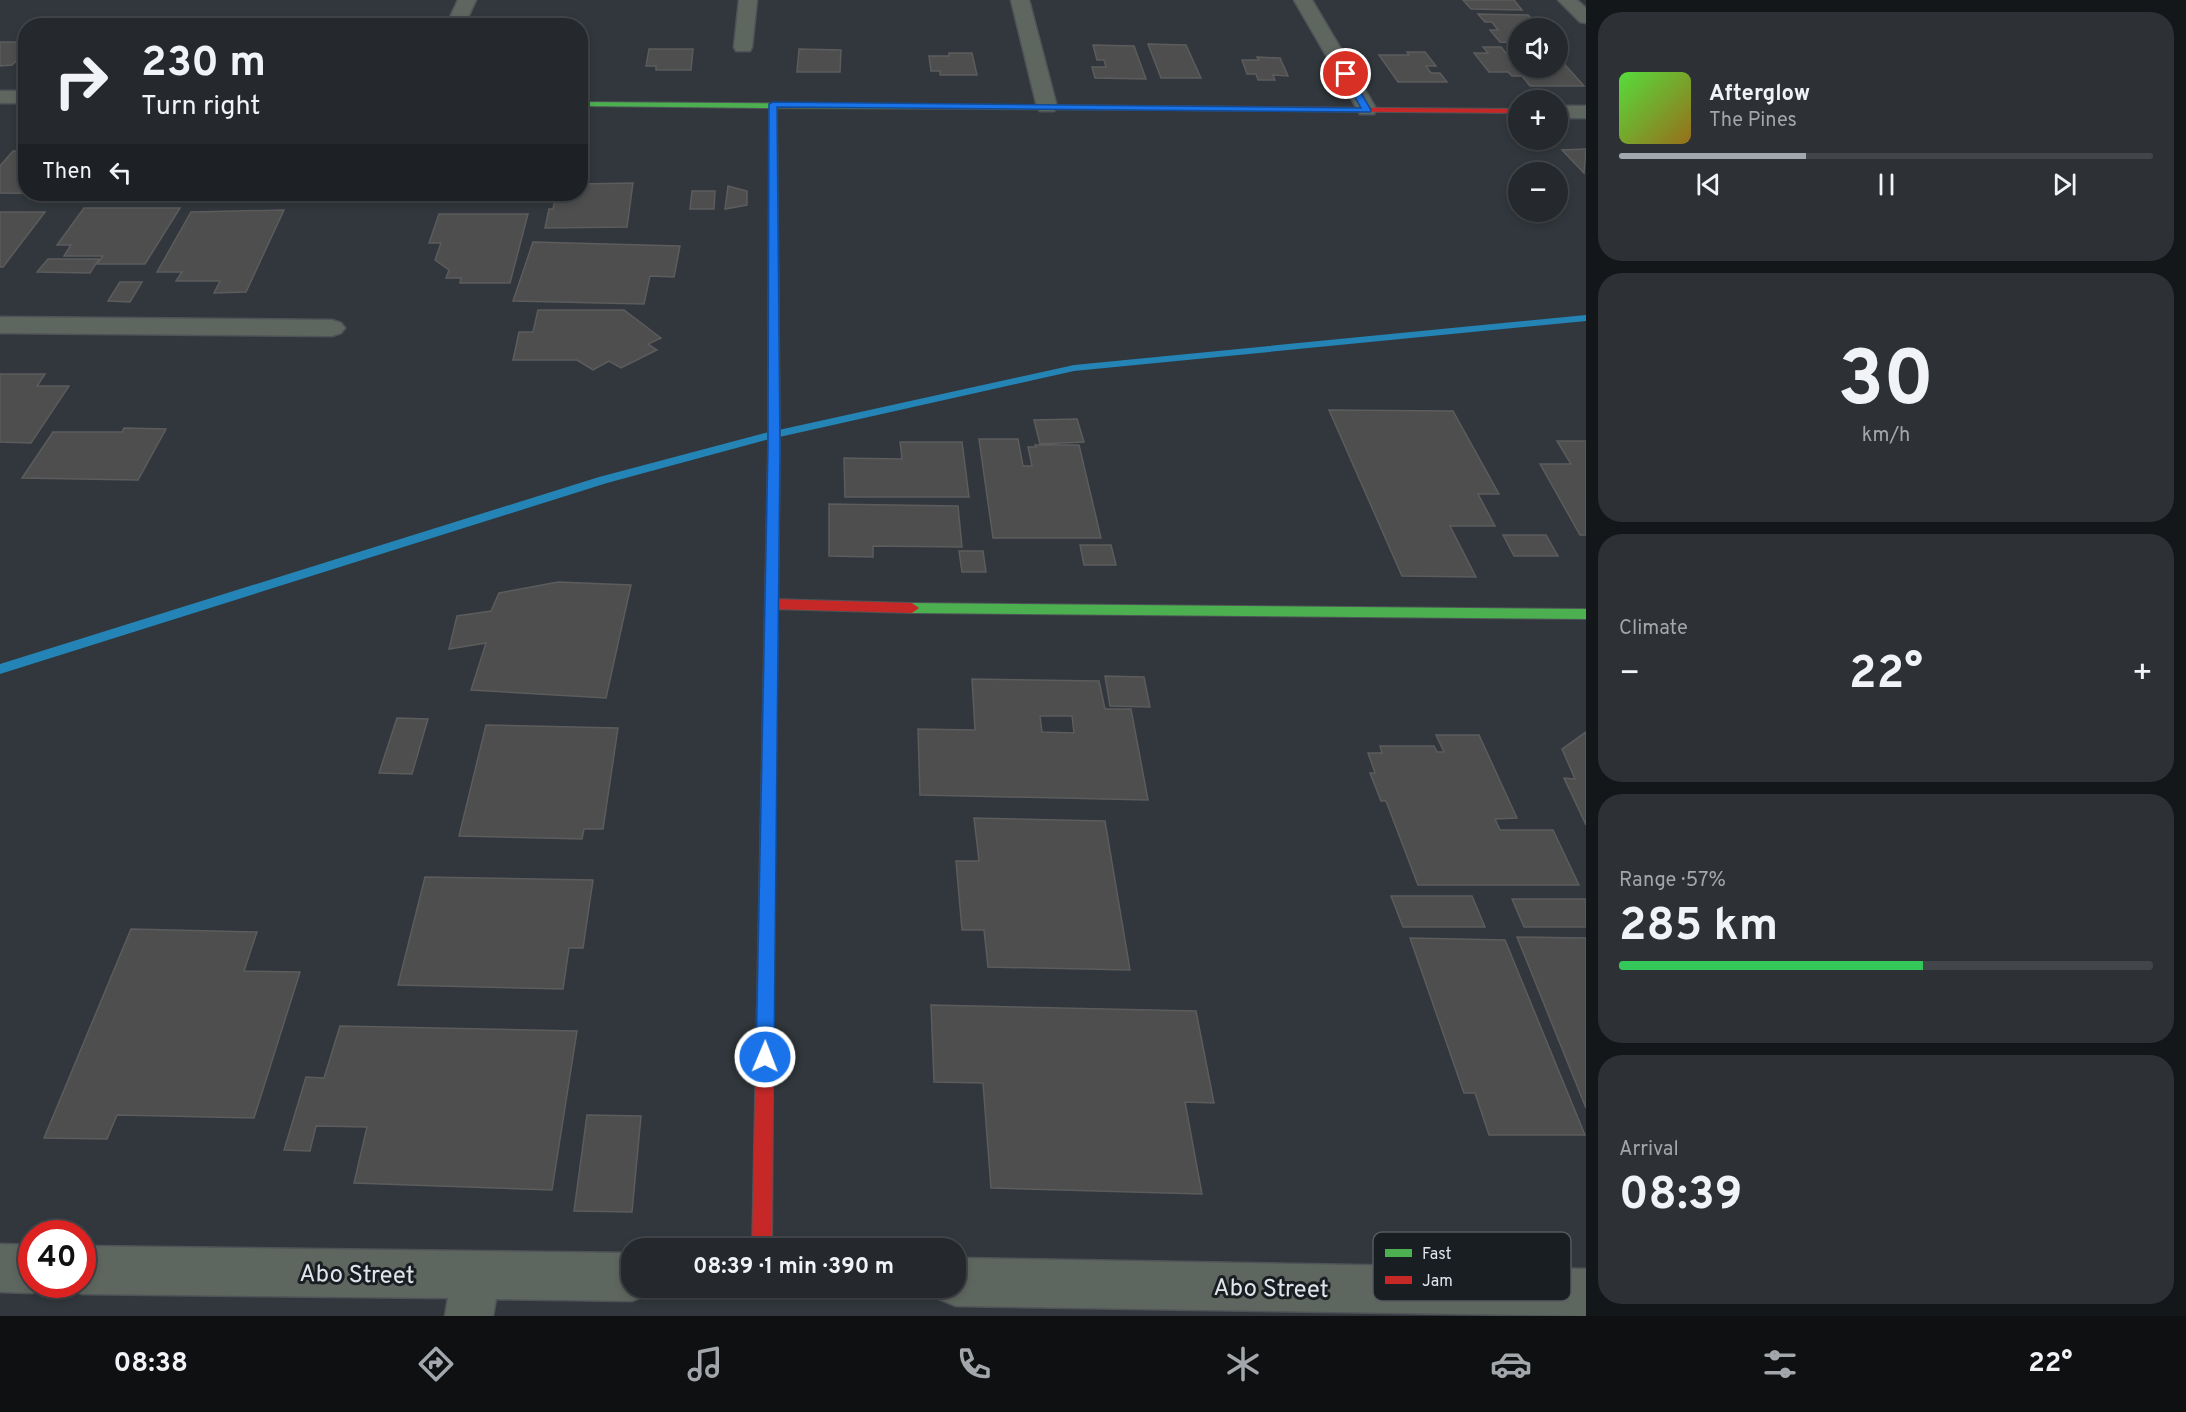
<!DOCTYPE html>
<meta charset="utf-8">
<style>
body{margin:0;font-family:Overpass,sans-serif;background:#2d3135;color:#f1f3f6;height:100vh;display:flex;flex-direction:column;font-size:22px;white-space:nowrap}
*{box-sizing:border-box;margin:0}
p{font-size:20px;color:#a3a6aa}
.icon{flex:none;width:33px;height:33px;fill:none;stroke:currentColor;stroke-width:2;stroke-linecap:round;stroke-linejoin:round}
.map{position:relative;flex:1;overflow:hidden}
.panel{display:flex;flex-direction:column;gap:12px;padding:12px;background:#141719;width:600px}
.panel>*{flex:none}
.top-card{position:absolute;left:18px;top:18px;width:570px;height:183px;border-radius:24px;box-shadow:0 3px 9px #0003,0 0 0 2px #424549;background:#25292d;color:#f1f3f6;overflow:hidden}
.controls{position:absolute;left:1508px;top:18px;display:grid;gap:12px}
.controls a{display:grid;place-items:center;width:60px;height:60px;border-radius:50%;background:#25292d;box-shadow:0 3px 9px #0003,0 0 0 2px #424549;font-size:30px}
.speed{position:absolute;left:18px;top:1220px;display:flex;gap:12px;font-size:30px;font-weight:700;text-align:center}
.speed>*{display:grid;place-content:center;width:78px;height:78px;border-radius:50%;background:#25292d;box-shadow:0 3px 9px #0003,0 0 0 2px #424549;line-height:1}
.speed .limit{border:9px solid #d22;background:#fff;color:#111}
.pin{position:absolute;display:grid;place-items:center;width:51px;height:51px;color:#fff;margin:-26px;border:3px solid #fff;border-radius:50%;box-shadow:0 2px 6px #0007}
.me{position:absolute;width:66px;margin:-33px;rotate:1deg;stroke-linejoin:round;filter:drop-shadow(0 0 4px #0008)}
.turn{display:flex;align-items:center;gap:21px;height:126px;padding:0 24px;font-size:27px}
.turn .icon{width:78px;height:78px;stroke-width:2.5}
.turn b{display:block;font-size:42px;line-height:51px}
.then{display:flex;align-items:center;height:57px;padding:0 24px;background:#0003;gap:12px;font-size:22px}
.big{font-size:45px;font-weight:700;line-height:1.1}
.panel .tile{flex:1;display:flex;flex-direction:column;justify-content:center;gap:9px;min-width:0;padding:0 21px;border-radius:24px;background:#2d3135}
.panel .dial{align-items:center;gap:0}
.dial b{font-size:78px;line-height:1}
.song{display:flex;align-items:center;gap:18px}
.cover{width:72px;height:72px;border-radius:9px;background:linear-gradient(135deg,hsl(110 70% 55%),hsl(40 70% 35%))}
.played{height:6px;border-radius:3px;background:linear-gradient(90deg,#a2a8ad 35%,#424549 35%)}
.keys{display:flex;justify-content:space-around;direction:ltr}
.heat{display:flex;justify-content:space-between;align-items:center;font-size:33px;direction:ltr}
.charge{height:9px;border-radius:4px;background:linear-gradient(90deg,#34c759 57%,#424549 0)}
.trip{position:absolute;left:621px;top:1238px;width:345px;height:60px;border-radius:24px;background:#25292d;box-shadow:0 3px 9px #0003,0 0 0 2px #424549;font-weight:700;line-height:60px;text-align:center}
.menu{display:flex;height:96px;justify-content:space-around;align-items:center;background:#0f1012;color:#a3a6aa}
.menu .icon{width:42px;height:42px}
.menu .current{color:#a2a8ad}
.menu b{font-size:27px;color:#f1f3f6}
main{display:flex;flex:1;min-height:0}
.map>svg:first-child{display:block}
</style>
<main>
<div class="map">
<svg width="1586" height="1316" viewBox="0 0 1586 1316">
<rect width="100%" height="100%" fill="#31373c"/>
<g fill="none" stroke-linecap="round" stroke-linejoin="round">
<path fill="#2484b6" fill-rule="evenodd" d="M1586,315V321L1074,371L766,440L607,483L0,674V664L599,477L765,433L1074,365Z"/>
</g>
<path fill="#4e4e4f" stroke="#5c5c5d" stroke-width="1.5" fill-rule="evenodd" d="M1463,0H1514L1522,10L1471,9Z
M1478,14L1528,15L1541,28H1518V43L1500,42L1490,30H1498L1492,22H1485Z
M77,20L113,21L108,26H72Z
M0,42H26V51L12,65L0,66Z
M1148,44L1186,45L1201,78H1161Z
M1093,45L1134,46L1146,79L1095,78L1092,67H1106L1104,60H1097Z
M1483,47H1501L1506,53L1518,54V68H1557L1558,57L1584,86H1530L1522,76H1512L1508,72H1489L1474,53H1488Z
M649,49H693L691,70H656V66H646Z
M799,49L841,50L840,72H797Z
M1407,52H1425L1436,66H1426L1431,73H1440L1447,82H1398L1379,55H1409Z
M949,53H972L977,75H940V71H931L929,56H949Z
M1257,57L1280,58L1288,76L1273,75L1275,80H1258L1256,74H1247L1242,60H1259Z
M1586,149L1584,173L1562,150Z
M13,151H26V194H71L0,193V166Z
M633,183L627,227L545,228L549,209H553L556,196L555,194H580V184Z
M728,186L747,191V205L725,209Z
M692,191H715L714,209H690Z
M95,194H187L186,196H93Z
M84,208H180L145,264H97L103,256H64L71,245H57Z
M284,210L246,292L214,293L220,281H176L182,272H157L191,212Z
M0,212H45L3,267H0Z
M439,214H528L510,283H460L461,278H446L449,270L435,260L441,243H429Z
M533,242L680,246L674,277L650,276L644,304L513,301Z
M48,259H99L90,273L37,272Z
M120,282H142L130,302L108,301Z
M538,310H624L661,338L648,344L657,350L621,368L609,361L593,370L577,360H513L519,332H533Z
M0,374H45L37,386H69L31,443L0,442Z
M1329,410L1453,411L1499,494H1478L1495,526H1450L1476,577L1402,576Z
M1077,419L1084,442L1040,444L1034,420Z
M124,428L166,429L138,480L22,478L53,432H122Z
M979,439H1018L1023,466H1032L1028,447H1036L1035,445H1079L1101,538H993Z
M1557,441H1586V535H1580L1540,464H1571Z
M900,442H962L969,497H845L844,458L902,459Z
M829,504L958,506L962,547L873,546V557L829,556Z
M1503,535H1546L1558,556H1514Z
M1080,545H1111L1116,565H1084Z
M959,551H983L986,572H962Z
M558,582L631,585L606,698L471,690L486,643L449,649L457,616L491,611L499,593Z
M1105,676L1144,677L1150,707L1110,706Z
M972,679L1099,681L1105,709H1131L1148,800L920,795L918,729L975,730ZM1040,716H1072L1074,733L1042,732Z
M397,718L428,719L412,774L379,773Z
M486,725L618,728L603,829H584L582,839L459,836Z
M1586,732V825L1564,778L1575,779L1562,749Z
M1436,735H1479L1517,818L1495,819L1500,830H1553L1579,885H1418L1386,801H1381L1370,773H1375L1368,753H1382L1380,746H1434L1437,752H1444Z
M974,818L1105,821L1130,970L988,967L984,930H962L956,861H979Z
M425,877L593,880L583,948H569L563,989L398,985Z
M1391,896H1472L1485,927H1403Z
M1512,899H1586V927H1524Z
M131,929L257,932L244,971L300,972L254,1118L117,1115L107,1139L44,1138Z
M1517,937L1586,938V1108Z
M1410,938L1505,940L1585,1135H1489L1475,1093H1464Z
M931,1005L1196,1011L1214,1103L1185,1102L1202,1194L991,1188L983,1083L934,1082Z
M340,1026L577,1031L552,1190L354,1183L367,1127L316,1126L310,1151L284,1150L306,1077L324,1078Z
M587,1115L641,1116L632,1212L574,1211Z"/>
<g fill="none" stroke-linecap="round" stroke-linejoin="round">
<defs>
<path id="street" d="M458,0H476L464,26H446Z
M739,0H757L752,47L750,51H736L734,47Z
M1011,0H1029L1057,107L1054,111H1040L1037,107Z
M1294,0H1312L1377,110L1374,114H1360Z
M1558,0H1577L1586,8V23L1580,22Z
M0,91H26V103H0Z
M1557,106H1586V118H1557Z
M0,317L332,320L341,323L345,328L341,333L332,336L0,333Z
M0,1244L32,1245V1284H49V1286L32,1293L0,1292Z
M82,1246L632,1253V1287H652L649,1294L632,1301L496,1299L493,1316H445L448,1298L82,1294L65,1287L64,1284H82Z
M956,1258L1586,1269V1316L956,1306L939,1299L934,1287H956Z"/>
<path id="fast" d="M580,102L1159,106L1163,108L1159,110L777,108L780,447L774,950L772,955L766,957L760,955L758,950L768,447L769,108L580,106Z
M912,603L1586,609V619L912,613L905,608Z"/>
<path id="jam" d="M1156,106L1518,109V113L1159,110L1155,108Z
M771,599L912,603L919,608L912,613L771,609L765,604Z
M766,943L772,945L774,950L772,1248H752L758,950L760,945Z"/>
</defs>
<use href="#street" stroke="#4e5357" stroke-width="3"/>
<use href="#fast" stroke="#4e5357" stroke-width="2"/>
<use href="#jam" stroke="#4e5357" stroke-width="2"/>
<use href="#street" fill="#5e675f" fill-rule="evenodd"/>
<use href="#fast" fill="#4caf50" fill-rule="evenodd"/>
<use href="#jam" fill="#c62828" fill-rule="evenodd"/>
</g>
<path fill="#1a73e8" stroke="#114b97" stroke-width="1.5" d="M1343,72L1350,74L1371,110L1370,112L777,107L780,447L774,1057L771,1063L765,1066L759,1063L756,1057L768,447L769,104L773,102L1361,108L1342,74Z"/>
<g text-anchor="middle" stroke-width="6" stroke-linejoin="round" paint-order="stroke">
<g font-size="24" fill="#dfe5ea" stroke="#191e22">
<text transform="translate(357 1274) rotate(1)" y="8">Abo Street</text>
<text transform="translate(1271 1288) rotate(1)" y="8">Abo Street</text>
</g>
</g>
<rect x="1373" y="1232" width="198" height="69" rx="9" fill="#191e22" stroke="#545a5e" stroke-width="1.5"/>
<rect x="1385" y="1249" width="27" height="8" fill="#4caf50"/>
<rect x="1385" y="1276" width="27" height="8" fill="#c62828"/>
<g font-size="16" fill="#dfe5ea">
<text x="1422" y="1259">Fast</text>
<text x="1422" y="1286">Jam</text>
</g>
</svg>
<div class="controls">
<a><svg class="icon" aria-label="sound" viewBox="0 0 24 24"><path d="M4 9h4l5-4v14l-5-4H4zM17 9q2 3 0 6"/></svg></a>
<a>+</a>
<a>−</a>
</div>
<div class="speed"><div class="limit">40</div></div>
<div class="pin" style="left:1346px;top:74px;background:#d93025"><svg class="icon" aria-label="arrive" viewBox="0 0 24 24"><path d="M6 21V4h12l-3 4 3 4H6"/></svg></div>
<svg class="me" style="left:765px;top:1057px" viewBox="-20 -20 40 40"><circle r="17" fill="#1a73e8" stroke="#fff" stroke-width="3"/><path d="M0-11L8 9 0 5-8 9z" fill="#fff"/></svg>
<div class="trip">08:39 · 1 min · 390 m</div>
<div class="top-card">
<div class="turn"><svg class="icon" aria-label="right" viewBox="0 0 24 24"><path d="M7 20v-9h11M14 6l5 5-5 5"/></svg><div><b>230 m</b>Turn right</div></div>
<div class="then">Then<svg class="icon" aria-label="left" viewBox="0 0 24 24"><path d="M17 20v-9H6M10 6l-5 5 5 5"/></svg></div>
</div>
</div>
<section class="panel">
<div class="tile">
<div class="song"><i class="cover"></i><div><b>Afterglow</b><p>The Pines</p></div></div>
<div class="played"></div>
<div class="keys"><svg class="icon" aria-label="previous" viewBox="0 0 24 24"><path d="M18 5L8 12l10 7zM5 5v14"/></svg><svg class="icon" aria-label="pause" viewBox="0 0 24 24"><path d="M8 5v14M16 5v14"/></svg><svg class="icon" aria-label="next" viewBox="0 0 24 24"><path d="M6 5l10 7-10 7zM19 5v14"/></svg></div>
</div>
<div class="tile dial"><b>30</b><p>km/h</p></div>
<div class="tile"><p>Climate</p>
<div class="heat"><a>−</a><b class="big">22°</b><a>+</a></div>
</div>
<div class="tile"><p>Range · 57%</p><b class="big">285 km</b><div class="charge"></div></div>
<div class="tile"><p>Arrival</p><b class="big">08:39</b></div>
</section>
</main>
<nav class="menu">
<b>08:38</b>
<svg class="icon current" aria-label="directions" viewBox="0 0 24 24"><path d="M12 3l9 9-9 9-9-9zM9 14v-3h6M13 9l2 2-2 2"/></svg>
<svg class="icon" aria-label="music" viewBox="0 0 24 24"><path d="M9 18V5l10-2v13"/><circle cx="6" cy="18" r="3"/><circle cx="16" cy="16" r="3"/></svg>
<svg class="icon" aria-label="phone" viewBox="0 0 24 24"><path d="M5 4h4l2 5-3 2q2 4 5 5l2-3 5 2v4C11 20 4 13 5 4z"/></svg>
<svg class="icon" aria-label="climate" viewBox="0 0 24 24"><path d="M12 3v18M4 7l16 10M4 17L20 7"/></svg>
<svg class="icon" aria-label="car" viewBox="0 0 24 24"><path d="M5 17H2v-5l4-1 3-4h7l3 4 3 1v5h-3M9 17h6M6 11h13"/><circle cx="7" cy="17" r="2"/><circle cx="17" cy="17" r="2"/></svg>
<svg class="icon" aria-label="filters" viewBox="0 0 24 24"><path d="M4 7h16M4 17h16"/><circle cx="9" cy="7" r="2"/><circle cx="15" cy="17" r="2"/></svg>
<b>22°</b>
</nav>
